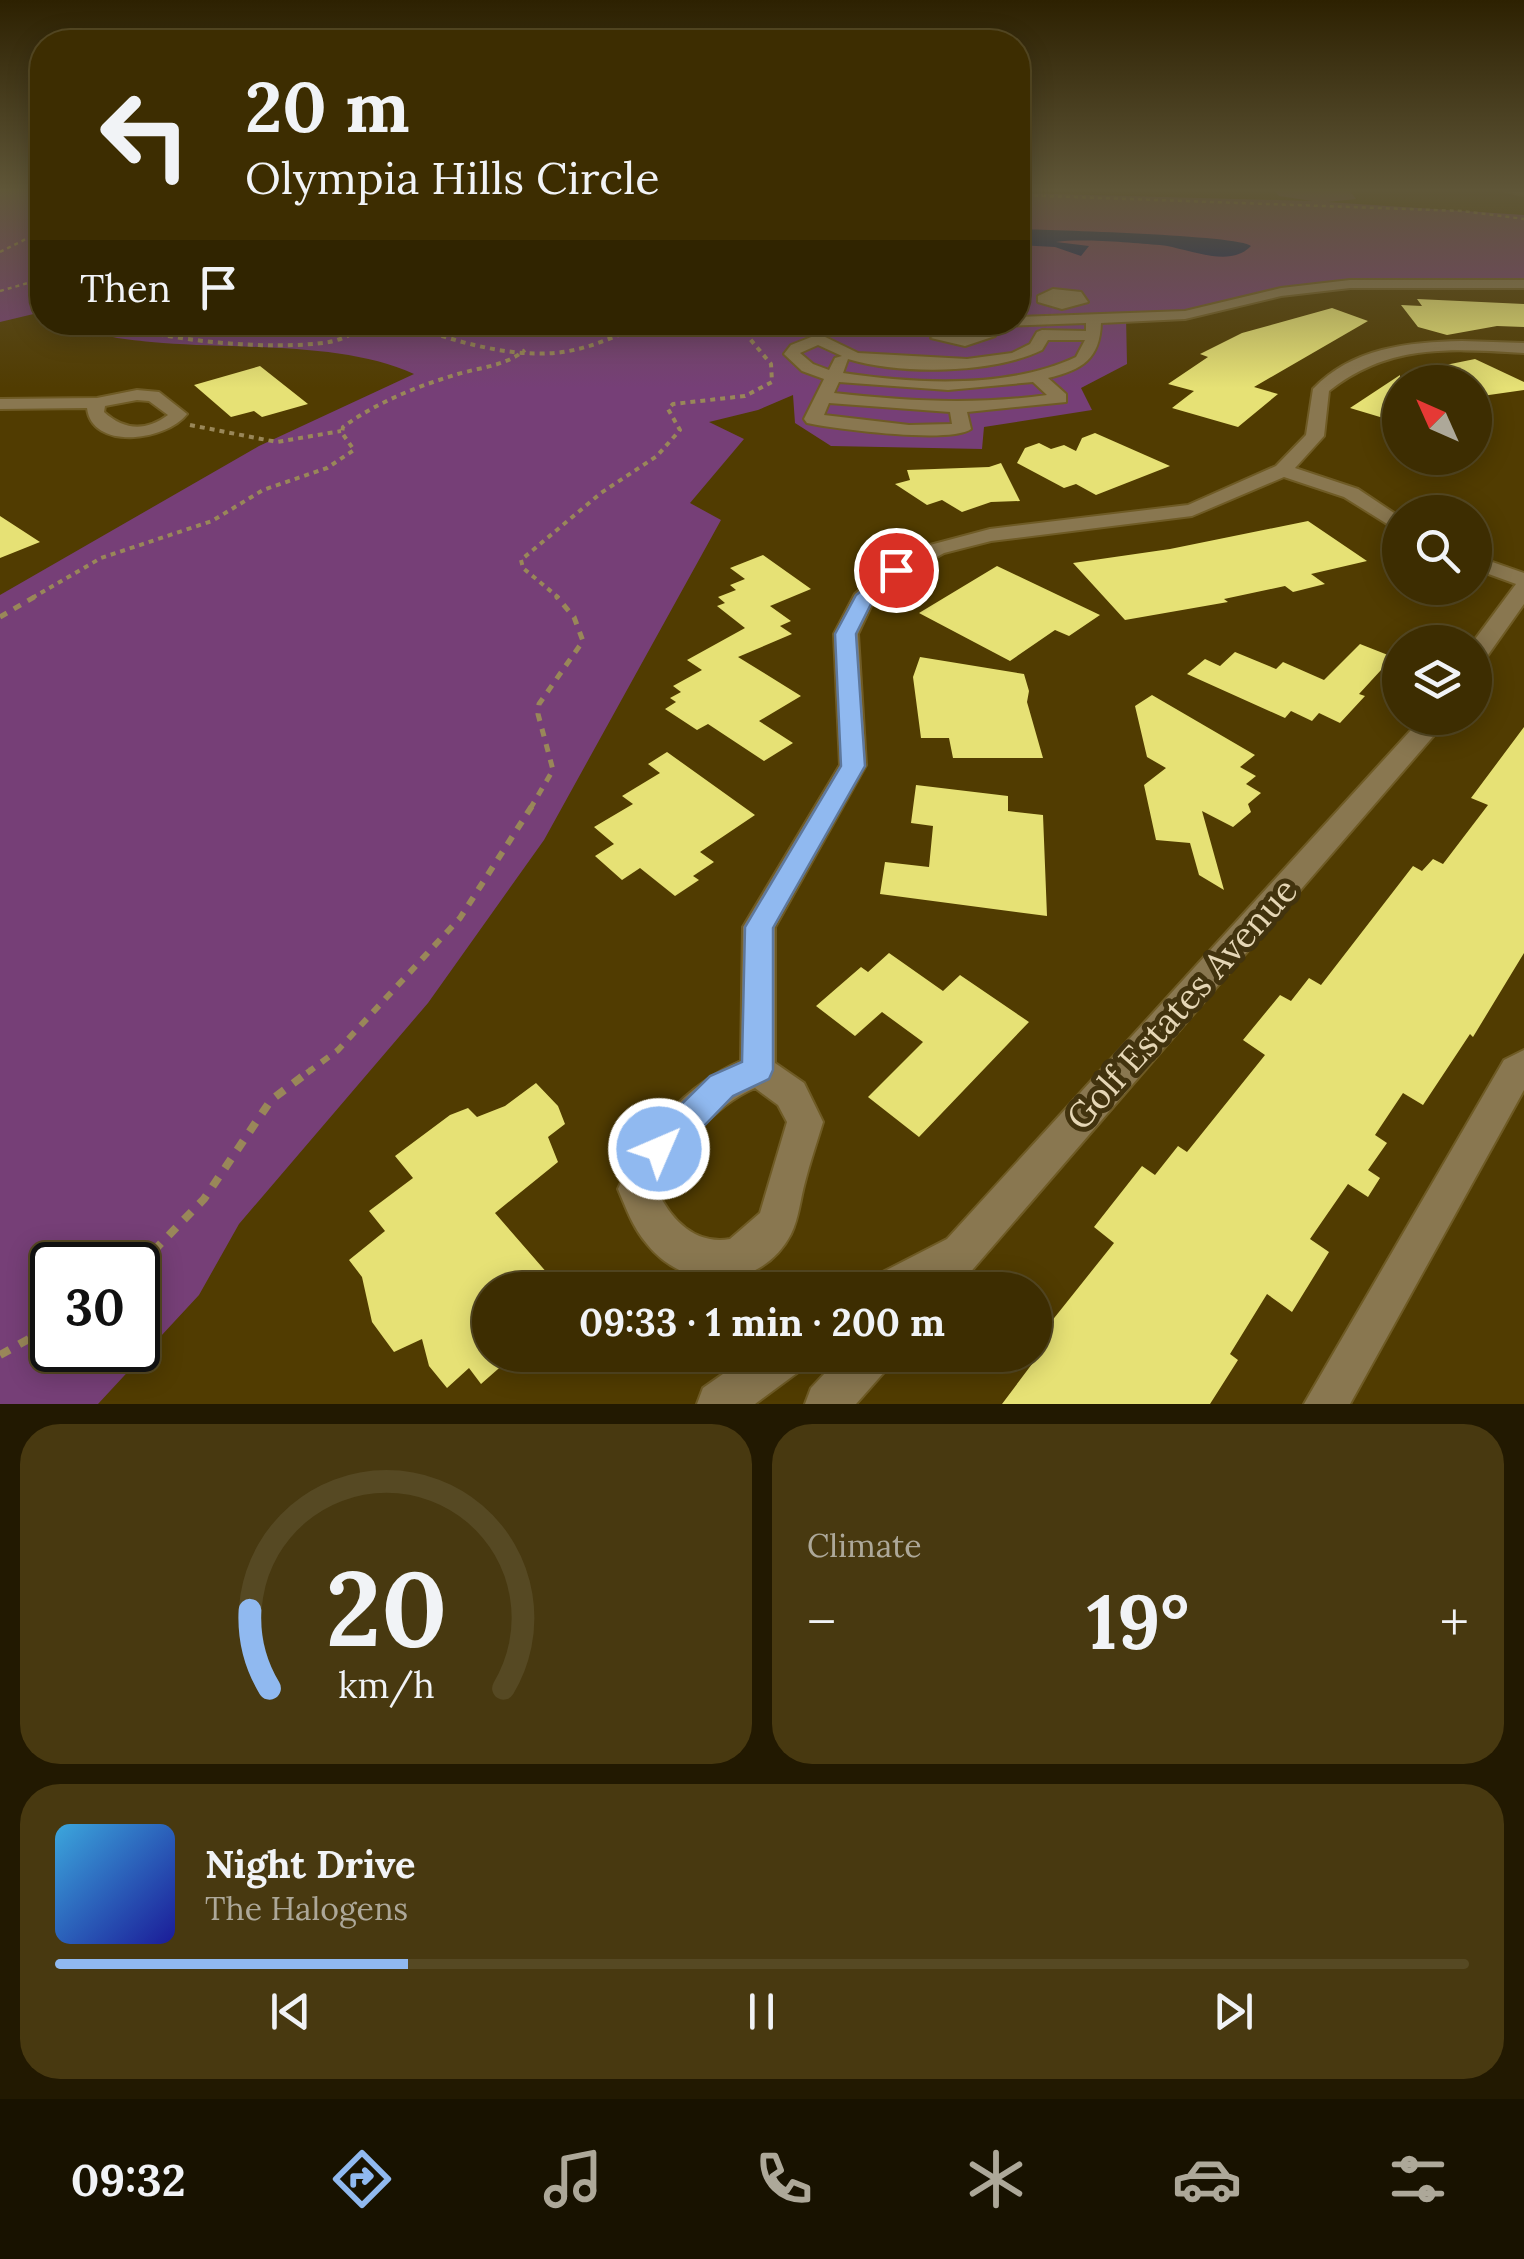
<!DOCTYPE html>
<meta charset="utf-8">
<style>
body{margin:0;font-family:Lora,serif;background:#483910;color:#f1f3f6;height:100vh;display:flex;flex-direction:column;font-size:38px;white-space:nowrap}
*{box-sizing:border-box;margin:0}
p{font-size:32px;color:#ada899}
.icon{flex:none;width:55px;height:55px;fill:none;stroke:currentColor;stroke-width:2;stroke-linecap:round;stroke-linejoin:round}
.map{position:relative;height:1404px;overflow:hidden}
.drawer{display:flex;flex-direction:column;gap:20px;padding:20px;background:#221901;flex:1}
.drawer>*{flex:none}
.banner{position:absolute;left:30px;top:30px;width:1000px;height:305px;border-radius:40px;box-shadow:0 5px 25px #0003,0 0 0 2px #564923;background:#3d2d01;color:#f1f3f6;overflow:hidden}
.needle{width:65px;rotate:315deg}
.fabs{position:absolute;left:1382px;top:365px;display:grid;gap:20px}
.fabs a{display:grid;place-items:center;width:110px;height:110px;border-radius:50%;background:#3d2d01;box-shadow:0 5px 25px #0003,0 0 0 2px #564923;font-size:50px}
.speed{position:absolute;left:30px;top:1242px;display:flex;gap:20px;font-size:50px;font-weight:700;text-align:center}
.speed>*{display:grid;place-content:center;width:130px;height:130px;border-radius:50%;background:#3d2d01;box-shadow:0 5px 25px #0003,0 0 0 2px #564923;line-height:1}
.speed .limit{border:5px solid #111;border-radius:15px;background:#fff;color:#111}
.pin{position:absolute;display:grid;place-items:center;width:85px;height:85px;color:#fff;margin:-42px;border:5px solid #fff;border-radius:50%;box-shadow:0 2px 10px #0007}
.me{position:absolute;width:110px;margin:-55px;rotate:45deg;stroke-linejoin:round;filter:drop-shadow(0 0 8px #0008)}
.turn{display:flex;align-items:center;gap:35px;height:210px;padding:0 50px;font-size:45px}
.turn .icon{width:130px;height:130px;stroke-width:2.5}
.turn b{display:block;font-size:70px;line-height:85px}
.then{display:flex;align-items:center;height:95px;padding:0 50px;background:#0003;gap:20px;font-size:38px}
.big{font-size:75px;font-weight:700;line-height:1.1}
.drawer .card{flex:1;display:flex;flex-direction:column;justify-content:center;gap:15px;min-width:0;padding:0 35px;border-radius:40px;background:#483910}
.drawer .dial{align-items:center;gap:0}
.dial svg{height:260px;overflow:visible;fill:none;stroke:#564923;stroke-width:7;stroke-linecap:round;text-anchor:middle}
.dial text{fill:#f1f3f6;stroke:none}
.song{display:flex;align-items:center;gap:30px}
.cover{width:120px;height:120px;border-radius:15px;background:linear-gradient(135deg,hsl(200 70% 55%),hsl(240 70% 35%))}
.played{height:10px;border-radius:5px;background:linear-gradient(90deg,#90b9f0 25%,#564923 25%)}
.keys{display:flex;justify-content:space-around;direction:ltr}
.heat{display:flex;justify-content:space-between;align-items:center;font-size:55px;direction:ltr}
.drawer .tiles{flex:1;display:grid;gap:20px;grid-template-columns:1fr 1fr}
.card:last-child{grid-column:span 2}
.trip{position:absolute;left:472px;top:1272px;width:580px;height:100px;border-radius:50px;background:#3d2d01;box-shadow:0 5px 25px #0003,0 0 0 2px #564923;font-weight:700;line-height:100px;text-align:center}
.dock{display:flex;height:160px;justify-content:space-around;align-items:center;background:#181200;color:#ada899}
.dock .icon{width:70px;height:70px}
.dock .selected{color:#90b9f0}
.dock b{font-size:45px;color:#f1f3f6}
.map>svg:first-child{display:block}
</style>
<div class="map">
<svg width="1524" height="1404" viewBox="0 0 1524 1404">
<rect width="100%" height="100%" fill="#513c01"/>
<path fill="#763f77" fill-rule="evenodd" d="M0,191H42V312L0,322Z
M1275,191H1350L1356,199L1327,202L1524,215V282L1292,287L1176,313L1126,316L1127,364L1081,388L1092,410L984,427L982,449L831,446L795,423L793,395L758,410L709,422L744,439L690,503L721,520L544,840L428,1003L239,1224L199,1295L98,1404H0V595L259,446L414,374C344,342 240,349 163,343C132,340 102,339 74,323L1018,322V193L1313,201L1279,196ZM52,1265H138V1350H52Z"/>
<path fill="#0f216c" d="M1018,229C1047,230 1240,235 1251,246C1229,269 1188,248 1160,245C1133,243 1082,238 1056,242L1089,246L1081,256L1055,247L1018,245Z"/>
<path fill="#e6e175" d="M1417,299L1524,304V327L1497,326L1447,335L1418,327L1401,305L1422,306Z
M1332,308L1368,321L1254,387L1278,394L1238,427L1172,408L1194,391L1168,384L1208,357L1200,354L1242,333Z
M1475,359L1524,382V390L1475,397V382H1412L1411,372Z
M260,366L308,404L262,417L254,411L231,417L194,385Z
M1400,375V423L1350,408Z
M1095,433L1170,466L1096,495L1076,484L1064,488L1017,463L1025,448L1039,443L1051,449L1064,445L1076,451L1082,438Z
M1001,463L1020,501L991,502L962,512L942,500L927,505L895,484L910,480L907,470L989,467Z
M0,516L40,542L0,558Z
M1308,521L1367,561L1311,574L1325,584L1293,592L1285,586L1224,599L1228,602L1125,620L1073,563L1170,549Z
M763,555L811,589L770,606L791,621L780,626L792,634L738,657L801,696L759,721L793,743L764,761L708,724L697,730L665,709L676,702L670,698L681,692L673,686L702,670L687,660L745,628L717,606L725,603L718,597L736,590L730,585L745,579L730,568Z
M997,566L1100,615L1069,636L1055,630L1010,661L919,613Z
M1360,644L1393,657L1359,694L1365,696L1340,723L1319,713L1312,721L1291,711L1285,718L1187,674L1205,659L1220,666L1235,652L1276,669L1283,662L1324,680Z
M920,657L1024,674L1029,691L1027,702L1043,758H953L949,738H921L913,677Z
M1152,695L1255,755L1240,767L1256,776L1246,784L1261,793L1248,804L1251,812L1233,827L1202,811L1224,890L1199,875L1190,843L1156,840L1144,785L1166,768L1147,757L1135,706Z
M1524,727V953L1473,1037L1470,1034L1423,1105L1403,1093L1375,1135L1387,1143L1368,1170L1380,1178L1368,1197L1348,1184L1310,1239L1329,1252L1292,1312L1267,1294L1230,1354L1238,1360L1210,1404H1002L1035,1360V1342L1114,1243L1094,1227L1142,1166L1155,1175L1178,1146L1187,1152L1265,1055L1243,1040L1280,995L1291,1001L1309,978L1321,985L1413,866L1422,871L1433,859L1443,864L1488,805L1471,798Z
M667,752L755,815L700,852L714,862L693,876L699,880L675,896L640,868L622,880L595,856L614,844L594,827L633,804L622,796L660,773L648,764Z
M916,785L1008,796V811L1043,815L1047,916L880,894L885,862L929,867L933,826L911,823Z
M889,953L943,991L960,975L1029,1022L919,1137L868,1097L923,1042L882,1012L855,1036L816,1006L861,967L868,972Z
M536,1083L558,1106L565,1124L548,1137L558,1162L495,1213L562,1290H490V1355H514L481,1384L469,1368L447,1388L429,1366L422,1339L394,1352L372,1322L362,1277L349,1260L385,1231L369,1211L413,1178L395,1156L450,1115L468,1108L477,1117L505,1106Z"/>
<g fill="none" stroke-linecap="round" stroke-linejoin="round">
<defs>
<path id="minor" d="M1505,191H1524V195Z
M1350,280H1524V288H1350L1281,296L1185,319L1101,323C1100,359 1082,370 1048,378L1066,394V402L967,412L971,429C951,444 835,429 807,423L804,419L824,379L802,371L784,354L791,345L819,334L858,353L967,359L1012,353L1030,344L1037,332L1042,330L1086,331V323L998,326L995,336L965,346L931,338C944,329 966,339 983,331L984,322H1018V317L1185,311L1281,288ZM1048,340H1085L1076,357C1008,389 917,384 843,373L848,359C902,375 992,374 1042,350ZM818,345L842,356L835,358L829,370L813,364L800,353ZM839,382L948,390L1033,382L1047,395C975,405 906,401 834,393ZM829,403L950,412L952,424L909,425L824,415Z
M1053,289L1081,292L1088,302L1062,309L1038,302V296Z
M1462,341L1524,343V353C1451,349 1390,343 1329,391L1324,436L1295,468L1358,489L1400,517V532L1344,497L1284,477L1192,516L991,541L944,553L904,575L873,602L858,634L866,765L775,927V1063L804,1083L823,1122C817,1142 810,1162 805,1182C800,1200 799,1218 791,1234C761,1292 685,1292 647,1244C633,1228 626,1208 618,1189C642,1134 686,1085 741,1061L743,927L840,765L834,634L855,594L888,565L930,545L990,529L1188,505L1276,466L1306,435L1313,389C1352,348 1408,342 1462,341ZM755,1088L778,1105L787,1122L760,1213L730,1239C695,1245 671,1220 657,1190C678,1150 713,1106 755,1088Z
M137,390L159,392L187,414C166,441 92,451 87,408L0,409V399L97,398ZM137,400L149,401L168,415C145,432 124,430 104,412L105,406Z
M1475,556L1524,573V604L1483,662L1475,664L1473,642L1516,584L1475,569Z
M1422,718H1449L955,1290H869L875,1276L947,1239Z
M1524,1050V1090L1350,1404H1304L1504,1060Z
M750,1355H807L801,1370L755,1404H697L703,1388Z
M842,1355H892L886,1370L856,1404H805L811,1388Z"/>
</defs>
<use href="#minor" stroke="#6f5b25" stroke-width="4"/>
<path stroke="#998759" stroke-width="2.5" stroke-dasharray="4 4" stroke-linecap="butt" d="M1018,195L1462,211L1524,219
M0,252L42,231
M0,291L42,279"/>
<path stroke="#998759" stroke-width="4" stroke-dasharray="5 5" stroke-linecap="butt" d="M110,322C163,341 273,351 329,342C347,339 362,327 380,322
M404,322C453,342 524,363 578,349C603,343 627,331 651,322
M694,322L753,333
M190,425L277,442L341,431
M32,598L101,558L212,521L263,490L327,468L354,450L342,433L343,427C377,402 418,386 458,374C482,367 505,366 525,350
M559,598L523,568L521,560L601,493L657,456L680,430L668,409L673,404L745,396L772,382L771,364L750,339L763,322"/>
<path stroke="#998759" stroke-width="5" stroke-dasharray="8 8" stroke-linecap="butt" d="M0,617L36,596
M530,809L553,770L538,714L539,704L583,641L574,617L556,596"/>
<path stroke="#998759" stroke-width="6" stroke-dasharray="9 9" stroke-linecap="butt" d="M307,1073L338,1050L460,918L532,806"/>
<path stroke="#998759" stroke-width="8" stroke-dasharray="11 11" stroke-linecap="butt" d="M138,1267L204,1199L271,1100L311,1070
M0,1355L52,1326"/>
<use href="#minor" fill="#897750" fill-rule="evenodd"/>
</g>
<linearGradient id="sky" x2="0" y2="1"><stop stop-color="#2d2101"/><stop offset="0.49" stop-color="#5f5638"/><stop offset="1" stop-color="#5f5638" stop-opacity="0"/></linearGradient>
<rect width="1524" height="388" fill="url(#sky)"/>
<path fill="#90b9f0" stroke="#5e789c" stroke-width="2.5" d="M896,564L905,570L872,602L856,634L865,766L773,928V1070L769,1079L733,1096L671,1160L659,1164L647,1160L642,1149L647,1138L710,1076L742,1062L745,927L841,766L835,634L856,595Z"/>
<g text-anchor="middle" stroke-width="10" stroke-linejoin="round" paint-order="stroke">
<g font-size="35" fill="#e5d6b5" stroke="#42330e">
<text transform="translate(1182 1004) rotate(-48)" y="12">Golf Estates Avenue</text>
</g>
</g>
</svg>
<div class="fabs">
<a><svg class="needle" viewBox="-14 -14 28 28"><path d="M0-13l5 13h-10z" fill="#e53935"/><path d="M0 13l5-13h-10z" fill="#ada899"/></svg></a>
<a><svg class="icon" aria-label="search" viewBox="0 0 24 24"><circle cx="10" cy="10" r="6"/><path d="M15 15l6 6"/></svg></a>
<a><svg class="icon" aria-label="layers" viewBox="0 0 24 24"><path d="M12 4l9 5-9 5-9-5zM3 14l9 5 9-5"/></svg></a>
</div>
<div class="speed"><div class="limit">30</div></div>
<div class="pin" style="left:896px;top:570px;background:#d93025"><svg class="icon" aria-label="arrive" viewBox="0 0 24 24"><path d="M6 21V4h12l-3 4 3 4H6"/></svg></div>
<svg class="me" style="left:659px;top:1149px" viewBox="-20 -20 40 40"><circle r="17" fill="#90b9f0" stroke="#fff" stroke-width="3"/><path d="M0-11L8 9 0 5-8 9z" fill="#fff"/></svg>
<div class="trip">09:33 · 1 min · 200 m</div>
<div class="banner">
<div class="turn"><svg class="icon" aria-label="left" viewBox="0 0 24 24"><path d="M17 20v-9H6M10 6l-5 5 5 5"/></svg><div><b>20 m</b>Olympia Hills Circle</div></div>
<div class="then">Then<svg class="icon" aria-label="arrive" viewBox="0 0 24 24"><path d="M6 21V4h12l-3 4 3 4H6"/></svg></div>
</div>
</div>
<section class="drawer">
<div class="tiles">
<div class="card dial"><svg viewBox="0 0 100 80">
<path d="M14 69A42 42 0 1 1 86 69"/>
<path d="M14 69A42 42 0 0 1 8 45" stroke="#90b9f0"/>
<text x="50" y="56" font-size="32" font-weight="700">20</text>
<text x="50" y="72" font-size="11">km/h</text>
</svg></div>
<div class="card"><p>Climate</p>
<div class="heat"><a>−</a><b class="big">19°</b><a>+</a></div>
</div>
<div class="card">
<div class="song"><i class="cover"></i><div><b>Night Drive</b><p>The Halogens</p></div></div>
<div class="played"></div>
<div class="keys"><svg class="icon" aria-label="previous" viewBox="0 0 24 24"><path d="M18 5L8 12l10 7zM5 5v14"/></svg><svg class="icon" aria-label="pause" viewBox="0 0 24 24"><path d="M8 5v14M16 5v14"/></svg><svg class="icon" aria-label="next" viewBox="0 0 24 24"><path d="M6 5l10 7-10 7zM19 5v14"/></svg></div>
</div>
</div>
</section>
<nav class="dock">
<b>09:32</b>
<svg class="icon selected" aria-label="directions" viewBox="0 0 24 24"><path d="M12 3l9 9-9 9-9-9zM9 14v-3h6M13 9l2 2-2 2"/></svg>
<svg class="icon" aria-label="music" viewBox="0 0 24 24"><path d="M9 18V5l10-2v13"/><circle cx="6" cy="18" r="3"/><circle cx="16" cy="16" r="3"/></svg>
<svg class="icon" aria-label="phone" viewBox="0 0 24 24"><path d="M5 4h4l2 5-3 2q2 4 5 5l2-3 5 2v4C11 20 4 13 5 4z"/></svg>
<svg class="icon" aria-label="climate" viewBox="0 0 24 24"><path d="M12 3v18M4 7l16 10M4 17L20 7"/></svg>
<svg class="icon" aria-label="car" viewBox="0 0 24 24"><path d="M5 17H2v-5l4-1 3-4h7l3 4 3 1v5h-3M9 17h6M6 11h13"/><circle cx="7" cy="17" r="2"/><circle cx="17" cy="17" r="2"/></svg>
<svg class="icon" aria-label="filters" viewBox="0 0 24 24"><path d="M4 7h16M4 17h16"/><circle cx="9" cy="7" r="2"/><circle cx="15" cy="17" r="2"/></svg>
</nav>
